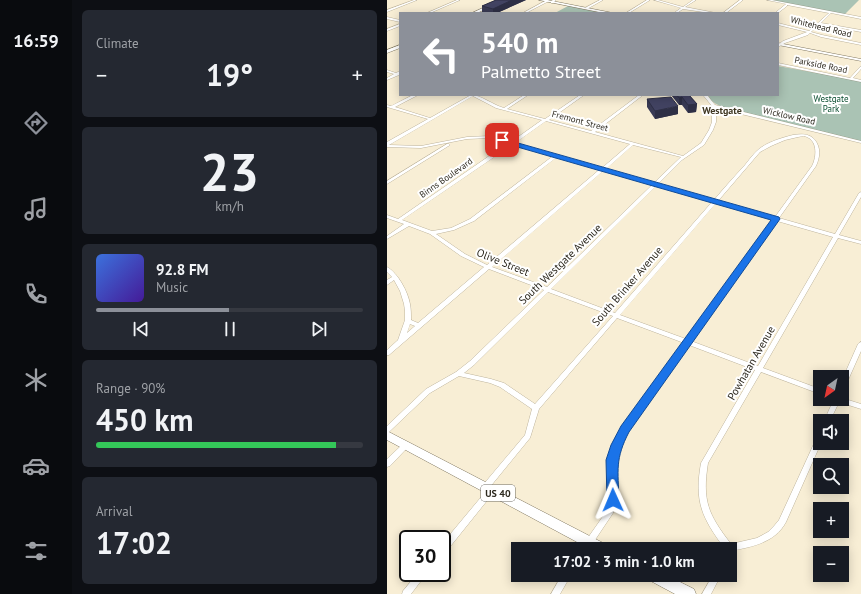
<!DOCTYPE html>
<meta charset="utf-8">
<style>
body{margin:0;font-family:"PT Sans",sans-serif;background:#242831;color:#f1f3f6;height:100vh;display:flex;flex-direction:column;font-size:15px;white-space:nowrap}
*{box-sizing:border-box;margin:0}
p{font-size:13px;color:#9ea1a6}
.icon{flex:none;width:22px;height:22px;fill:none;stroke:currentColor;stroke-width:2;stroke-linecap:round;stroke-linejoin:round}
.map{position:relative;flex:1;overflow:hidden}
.drawer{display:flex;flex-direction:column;gap:10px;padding:10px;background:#0d0f14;width:315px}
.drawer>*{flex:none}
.top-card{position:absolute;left:12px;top:12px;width:380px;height:84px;border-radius:0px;box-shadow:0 2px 10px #0003;background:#8c9099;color:#fff;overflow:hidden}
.needle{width:26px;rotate:213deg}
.tools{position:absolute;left:426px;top:370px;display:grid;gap:8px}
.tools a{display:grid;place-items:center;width:36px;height:36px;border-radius:0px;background:#171b24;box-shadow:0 2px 10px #0003;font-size:20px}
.speed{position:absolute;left:12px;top:530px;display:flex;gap:8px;font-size:20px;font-weight:700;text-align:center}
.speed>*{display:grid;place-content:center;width:52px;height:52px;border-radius:50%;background:#171b24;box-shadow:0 2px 10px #0003;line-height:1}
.speed .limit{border:2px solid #111;border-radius:6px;background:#fff;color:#111}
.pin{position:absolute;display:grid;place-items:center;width:34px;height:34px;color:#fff;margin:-17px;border-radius:8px;box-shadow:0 2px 6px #0006}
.me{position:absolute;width:44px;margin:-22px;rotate:359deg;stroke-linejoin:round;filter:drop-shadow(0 0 3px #0008)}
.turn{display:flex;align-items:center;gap:14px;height:84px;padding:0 16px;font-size:18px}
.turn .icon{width:52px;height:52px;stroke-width:2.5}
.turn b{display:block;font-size:28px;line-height:34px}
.big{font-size:30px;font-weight:700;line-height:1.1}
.drawer .widget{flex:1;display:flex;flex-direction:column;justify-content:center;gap:6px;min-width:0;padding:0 14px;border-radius:6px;background:#242831}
.drawer .dial{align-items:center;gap:0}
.dial b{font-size:52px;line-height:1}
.song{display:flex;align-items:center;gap:12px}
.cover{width:48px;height:48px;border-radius:6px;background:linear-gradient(135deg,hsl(220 70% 55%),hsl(260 70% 35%))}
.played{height:4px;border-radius:2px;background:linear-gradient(90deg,#8c9099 50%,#363941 50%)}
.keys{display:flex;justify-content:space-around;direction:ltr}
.heat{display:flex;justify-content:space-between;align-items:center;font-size:22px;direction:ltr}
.charge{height:6px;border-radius:3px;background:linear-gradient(90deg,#34c759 90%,#363941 0)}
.trip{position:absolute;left:124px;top:542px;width:226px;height:40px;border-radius:0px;background:#171b24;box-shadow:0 2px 10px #0003;font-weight:700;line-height:40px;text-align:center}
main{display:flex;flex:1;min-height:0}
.dock{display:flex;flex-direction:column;width:72px;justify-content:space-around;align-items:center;background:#090b0e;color:#9ea1a6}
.dock .icon{width:28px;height:28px}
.dock .active{color:#8c9099}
.dock b{font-size:18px;color:#f1f3f6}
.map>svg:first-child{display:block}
</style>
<main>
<nav class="dock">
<b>16:59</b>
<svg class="icon active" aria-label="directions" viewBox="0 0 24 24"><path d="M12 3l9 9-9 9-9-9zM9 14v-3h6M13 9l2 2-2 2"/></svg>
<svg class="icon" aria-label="music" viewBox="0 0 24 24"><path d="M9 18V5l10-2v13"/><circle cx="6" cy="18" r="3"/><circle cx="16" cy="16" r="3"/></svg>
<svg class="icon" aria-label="phone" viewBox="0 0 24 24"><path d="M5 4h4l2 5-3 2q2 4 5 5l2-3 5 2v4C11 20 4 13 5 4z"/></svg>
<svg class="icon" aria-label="climate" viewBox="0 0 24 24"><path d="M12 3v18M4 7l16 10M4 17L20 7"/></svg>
<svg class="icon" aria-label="car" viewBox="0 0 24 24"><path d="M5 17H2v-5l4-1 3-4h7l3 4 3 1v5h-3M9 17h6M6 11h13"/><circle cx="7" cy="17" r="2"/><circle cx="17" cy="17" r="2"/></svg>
<svg class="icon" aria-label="filters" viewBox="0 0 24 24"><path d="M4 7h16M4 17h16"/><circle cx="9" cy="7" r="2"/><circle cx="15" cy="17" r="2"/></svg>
</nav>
<section class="drawer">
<div class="widget"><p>Climate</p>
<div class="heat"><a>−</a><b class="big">19°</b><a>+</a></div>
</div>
<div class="widget dial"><b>23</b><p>km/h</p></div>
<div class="widget">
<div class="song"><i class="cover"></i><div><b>92.8 FM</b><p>Music</p></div></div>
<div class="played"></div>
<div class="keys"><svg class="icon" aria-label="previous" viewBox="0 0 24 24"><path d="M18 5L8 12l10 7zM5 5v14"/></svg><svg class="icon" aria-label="pause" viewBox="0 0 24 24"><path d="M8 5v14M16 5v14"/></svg><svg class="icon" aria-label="next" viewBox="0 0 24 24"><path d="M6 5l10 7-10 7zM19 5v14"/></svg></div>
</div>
<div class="widget"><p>Range · 90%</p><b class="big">450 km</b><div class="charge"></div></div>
<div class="widget"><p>Arrival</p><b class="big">17:02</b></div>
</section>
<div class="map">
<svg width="474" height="594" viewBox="0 0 474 594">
<rect width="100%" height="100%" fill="#f8eed5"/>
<path fill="#aac3b4" d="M382,0H472L457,15Z
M181,6L217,13H168Z
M391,66L474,81V141L340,108C332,106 324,103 321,95H391Z"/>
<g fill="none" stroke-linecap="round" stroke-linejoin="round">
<defs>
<path id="minor" d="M27,0H30L0,12V10Z
M70,0H73L43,13H40Z
M160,0L162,1L139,13H136Z
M166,0H169L166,3H164V1Z
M213,0H216L200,9L198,8Z
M260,0H263L242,13H239Z
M267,0H271L296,7L306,0H309L298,7L329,13H323L296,9L290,13H287L294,8Z
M353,0H356L339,13H336Z
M380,0H385L474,17V19L444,13L434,23L474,30V32L433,24L424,32L435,35L474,43V45L434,37L423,33L421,35L398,43L391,47V45L396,41L420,32L391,25V23L422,31L442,13L400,5V6L391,13H388L399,4Z
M0,17L13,20V22L0,19Z
M13,24V26L0,31V29Z
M391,63L463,78L474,66V69L466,78L474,80V82L391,65Z
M0,70L9,73L13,71L12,75L0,80V78L7,74L0,72Z
M26,95H31L8,107L43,118L84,95C94,95 106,105 117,108L137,95H141L120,109L158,119L193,95H197L162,120L204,131L252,95H256L208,132L296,156L314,143L322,130L325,122V106L316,95H320L328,105L474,141V143L329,108V122L326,130L317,145L295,160L271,184L327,200C337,188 347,177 358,165C362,160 367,153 372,149C381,142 394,138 406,135C414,134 422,133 428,140C434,148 433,157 429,166L392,218L448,234L472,193L474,192V197L452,235L474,241V244L451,238L376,368L433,389V394L374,372L321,463C315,501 321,514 344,544L370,538L381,532L387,526L392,520L430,437L431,435L433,434V443H434L399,522C388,543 364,547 343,551V549H338C315,518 307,502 314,463L368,370L302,345L240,431L232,445L229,460L230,499L226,513L202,549H193L219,512L222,499L221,460L226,445L236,427L297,343L230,318L152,409L143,438L103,487L107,488L108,490L107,492L58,553L55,554V544L100,490L96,489L95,487L96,485L138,435L145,409L113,387L103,383L72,376L43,393L2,432L0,433V426L39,389L69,372L83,361L157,290L102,269L2,355H0V350L11,340L18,320V311L17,304L13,291L7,280L0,285V280L5,277L0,272V267C11,273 21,292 23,304C24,309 24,315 24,320L31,323L97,267L74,256L43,234L22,226L0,239V236L17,224L0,218V215L11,219L121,143L103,138L80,139L34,148L0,147V142L41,119L0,107V105L4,106ZM86,96L109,108L155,120L124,142L103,136L80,137L34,146L2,145ZM159,121L243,144L215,168L128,143ZM417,136C431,139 430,156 425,166L388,217L331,201L373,152L384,146L398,140L411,137ZM125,145L166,156L83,219L64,228L45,231L15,220ZM246,145L294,157L267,183L219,169ZM170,157L212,170L100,265L78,254L49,234L67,230L87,221ZM216,171L265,185L160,287L105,267ZM269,186L325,202L228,313L164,289ZM329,203L386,219L299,339L233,315ZM390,221L446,237L371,366L304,341ZM161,292L226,316L148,404L117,383L104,379L77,373L87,365ZM23,324L28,326L20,333Z
M60,144H62L63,145L0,184V181Z
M474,342V351L458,387L457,389H455V380L471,344L472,343Z
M455,398L474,404V409L452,402L443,421H437L447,399H455Z
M19,442L21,443L22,445L21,447L3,466L0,467V459L17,443Z
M31,573H40L24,594H15L16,591Z
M175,575H184L173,594H164Z
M326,575H334L324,594H315Z"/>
<path id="secondary" d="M113,0H118L90,13H85Z
M152,0H160L226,13H217Z
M391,43L474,59V61L391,45Z
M13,45V48L0,53V50Z"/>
<path id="primary" d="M0,431L220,545L221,549H203L0,440Z
M258,575H279L307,589L309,594H288L260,579Z"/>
</defs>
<use href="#minor" stroke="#827962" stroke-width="0.5"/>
<use href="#secondary" stroke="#827962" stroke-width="1"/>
<use href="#primary" stroke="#827962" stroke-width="1"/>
<use href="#minor" fill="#fff" fill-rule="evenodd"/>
<use href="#secondary" fill="#fff" fill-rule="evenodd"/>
<use href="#primary" fill="#fff" fill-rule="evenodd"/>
</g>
<path fill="#393a54" d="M109,0H139L110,13L95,12V6Z
M284,95H302L310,104L309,112L301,113L295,105H292Z
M260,99L291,114L268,119L260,107Z"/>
<path fill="#2e2f45" d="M125,0H139L110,13H106V9Z
M295,97V105H292V98Z
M310,104L309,112L301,113V105Z
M291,106V114L268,119V111Z"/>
<path fill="#424362" stroke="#2e2f45" d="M109,0H125L106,9L95,6Z
M290,95H302L310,104L301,105L295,97L292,98Z
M284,97L291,106L268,111L260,99Z"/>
<path fill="#1a73e8" stroke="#114b97" d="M113,139H117L392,217L393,219L242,432C228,459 231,470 232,500L231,503L226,505L222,503L220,500L219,460L224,445L234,426L384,220L113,142Z"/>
<g text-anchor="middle" stroke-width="4" stroke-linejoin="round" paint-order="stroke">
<g font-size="9" fill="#2e2a20" stroke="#fff">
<text transform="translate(434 27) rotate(14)" y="3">Whitehead Road</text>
<text transform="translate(434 65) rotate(11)" y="3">Parkside Road</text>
<text transform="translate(402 116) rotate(13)" y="3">Wicklow Road</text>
<text transform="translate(193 121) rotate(15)" y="3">Fremont Street</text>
<text transform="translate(59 178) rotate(-35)" y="3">Binns Boulevard</text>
</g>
<g font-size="9" fill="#0a4e30" stroke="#fff">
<text x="444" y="102">Westgate<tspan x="444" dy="10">Park</tspan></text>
</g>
<g font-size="10" font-weight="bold" fill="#3f3722" stroke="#fff">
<text x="335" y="114">Westgate</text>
</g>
<rect fill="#fff" stroke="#6d6a63" stroke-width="1" x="94" y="485" width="34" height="16" rx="3"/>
<g font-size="10" font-weight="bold" fill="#2e2a20">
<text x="111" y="497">US 40</text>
</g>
<g font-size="11" fill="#2e2a20" stroke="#fff">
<text transform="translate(116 262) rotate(22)" y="4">Olive Street</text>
<text transform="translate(173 264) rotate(-44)" y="4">South Westgate Avenue</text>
<text transform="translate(240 286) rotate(-49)" y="4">South Brinker Avenue</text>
<text transform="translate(364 363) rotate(-60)" y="4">Powhatan Avenue</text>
</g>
</g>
</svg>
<div class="tools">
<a><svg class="needle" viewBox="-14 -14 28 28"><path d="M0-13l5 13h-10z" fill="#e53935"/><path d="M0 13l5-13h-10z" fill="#9ea1a6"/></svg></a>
<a><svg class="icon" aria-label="sound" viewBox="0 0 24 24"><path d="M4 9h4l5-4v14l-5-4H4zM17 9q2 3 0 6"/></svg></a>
<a><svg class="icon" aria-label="search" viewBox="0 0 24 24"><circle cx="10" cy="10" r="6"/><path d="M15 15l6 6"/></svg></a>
<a>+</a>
<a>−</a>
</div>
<div class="speed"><div class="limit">30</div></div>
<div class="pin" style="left:115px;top:140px;background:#d93025"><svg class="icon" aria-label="arrive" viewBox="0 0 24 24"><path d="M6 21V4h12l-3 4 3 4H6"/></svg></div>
<svg class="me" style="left:226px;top:500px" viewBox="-20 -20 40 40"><path d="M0-17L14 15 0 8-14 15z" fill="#1a73e8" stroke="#fff" stroke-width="4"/></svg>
<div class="trip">17:02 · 3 min · 1.0 km</div>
<div class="top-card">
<div class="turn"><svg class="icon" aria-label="left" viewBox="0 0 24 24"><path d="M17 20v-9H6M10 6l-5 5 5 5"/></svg><div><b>540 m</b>Palmetto Street</div></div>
</div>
</div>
</main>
